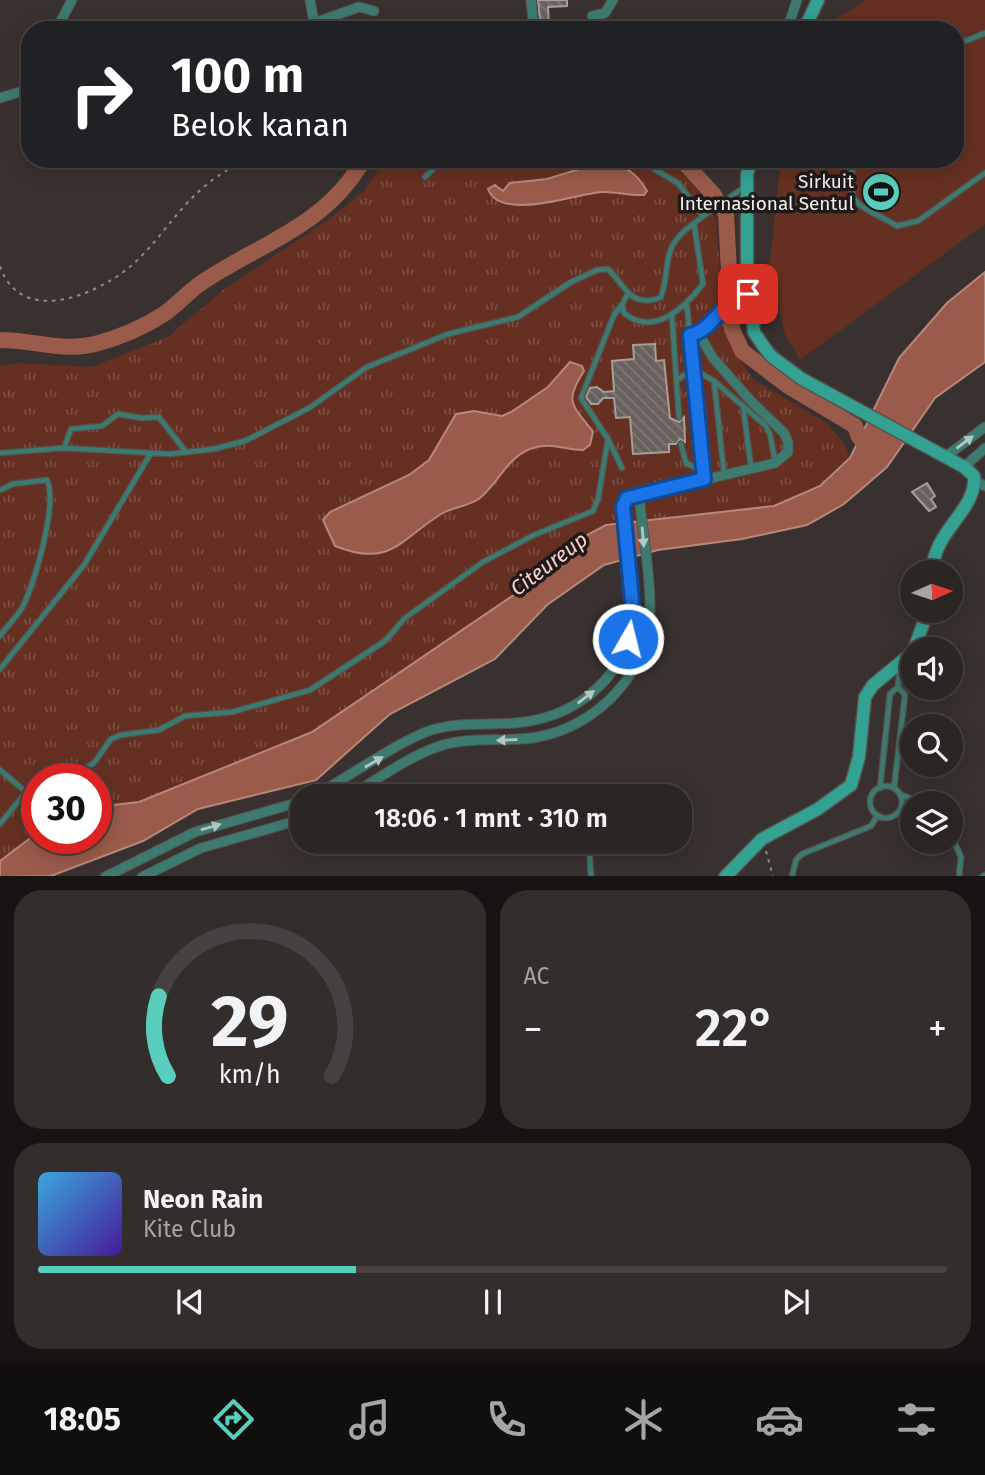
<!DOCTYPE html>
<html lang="id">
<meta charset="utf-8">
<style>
body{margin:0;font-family:"Fira Sans",sans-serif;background:#332d2b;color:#f1f3f6;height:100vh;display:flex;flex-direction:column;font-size:26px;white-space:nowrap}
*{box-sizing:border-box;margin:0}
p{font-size:23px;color:#a6a5a6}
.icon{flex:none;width:38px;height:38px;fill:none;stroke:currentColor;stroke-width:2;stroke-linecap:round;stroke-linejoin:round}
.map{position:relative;height:876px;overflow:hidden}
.sheet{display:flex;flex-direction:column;gap:14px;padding:14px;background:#181413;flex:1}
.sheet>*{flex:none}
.banner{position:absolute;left:21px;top:21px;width:943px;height:147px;border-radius:28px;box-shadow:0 4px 18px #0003,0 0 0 2px #474241;background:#202124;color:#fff;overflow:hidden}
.needle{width:46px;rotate:87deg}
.controls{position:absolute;left:900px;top:560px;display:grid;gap:14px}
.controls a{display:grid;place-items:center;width:63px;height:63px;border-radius:50%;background:#2b2523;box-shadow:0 4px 18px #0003,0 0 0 2px #474241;font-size:35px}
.speed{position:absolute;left:21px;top:763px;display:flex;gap:14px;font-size:35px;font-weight:700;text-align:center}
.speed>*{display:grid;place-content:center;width:91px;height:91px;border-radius:50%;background:#2b2523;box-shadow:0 4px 18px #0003,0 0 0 2px #474241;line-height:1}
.speed .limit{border:10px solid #d22;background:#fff;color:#111}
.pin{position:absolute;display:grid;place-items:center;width:60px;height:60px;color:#fff;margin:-30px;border-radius:14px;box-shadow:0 4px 10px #0006}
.me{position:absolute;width:77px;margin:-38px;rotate:8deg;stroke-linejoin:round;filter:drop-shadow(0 0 5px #0008)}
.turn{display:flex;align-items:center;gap:24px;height:147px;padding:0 35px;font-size:32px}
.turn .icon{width:91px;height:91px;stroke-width:2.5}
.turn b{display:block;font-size:49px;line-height:60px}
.big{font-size:52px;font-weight:600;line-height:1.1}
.sheet .widget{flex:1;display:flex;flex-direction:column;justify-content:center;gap:10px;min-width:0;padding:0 24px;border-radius:28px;background:#332d2b}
.sheet .dial{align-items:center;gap:0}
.dial svg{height:182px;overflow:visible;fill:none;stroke:#474241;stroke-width:7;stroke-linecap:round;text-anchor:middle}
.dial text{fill:#f1f3f6;stroke:none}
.song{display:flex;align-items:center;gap:21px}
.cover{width:84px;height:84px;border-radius:10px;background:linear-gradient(135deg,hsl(200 70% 55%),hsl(260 70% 35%))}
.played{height:7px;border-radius:4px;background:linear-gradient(90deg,#5acebc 35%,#474241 35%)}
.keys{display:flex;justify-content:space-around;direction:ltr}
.heat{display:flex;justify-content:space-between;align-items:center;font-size:38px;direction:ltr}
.sheet .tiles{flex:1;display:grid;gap:14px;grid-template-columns:1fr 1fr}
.widget:last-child{grid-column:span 2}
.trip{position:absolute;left:290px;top:784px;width:402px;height:70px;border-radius:28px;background:#2b2523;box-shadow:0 4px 18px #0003,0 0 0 2px #474241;font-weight:600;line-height:70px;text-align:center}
.tab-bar{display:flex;height:112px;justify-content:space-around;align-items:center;background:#110f0e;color:#a6a5a6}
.tab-bar .icon{width:49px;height:49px}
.tab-bar .current{color:#5acebc}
.tab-bar b{font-size:32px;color:#f1f3f6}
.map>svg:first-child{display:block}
</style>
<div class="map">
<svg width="985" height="877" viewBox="0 0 985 877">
<defs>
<pattern id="grass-tufts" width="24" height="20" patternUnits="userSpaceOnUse" patternTransform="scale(1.75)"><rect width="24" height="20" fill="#653021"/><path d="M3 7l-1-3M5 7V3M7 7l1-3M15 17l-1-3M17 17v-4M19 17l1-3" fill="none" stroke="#7c4e42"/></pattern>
<pattern id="building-back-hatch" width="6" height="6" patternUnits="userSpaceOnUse" patternTransform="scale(1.75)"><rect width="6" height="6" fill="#69615e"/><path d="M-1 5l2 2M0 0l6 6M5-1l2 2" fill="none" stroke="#7f7875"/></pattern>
</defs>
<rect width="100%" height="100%" fill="#39312f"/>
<path fill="url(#grass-tufts)" d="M386,159H666L696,187L716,219L723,318L730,345L754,380L827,423L845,445L850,458L820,486L774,506L605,525L558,551L524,588L312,732L139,802L96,807V779H37V833L0,861V366L19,363L91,367L168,337L223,290L321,225L364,191Z"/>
<path fill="#653021" d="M867,0H985V224L800,360L785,334L769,268L781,159H956V30H823L825,25Z"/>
<path fill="#9b5b4a" stroke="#b6887c" stroke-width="2" d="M602,162C624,164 637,173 647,191L644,195C629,196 615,191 601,192C576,194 500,222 488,189L495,185L503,191L510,183L547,179Z
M985,272V362L935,398L887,467L844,504L807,525L742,539L658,550L604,565L547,605L495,659L390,714L316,780L198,809L143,841L51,876L0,877V861L37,833V838H96V807L139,802L312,732L524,588L557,551L606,525L774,506L820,486L850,458L899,358L947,303Z
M570,362L582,366L584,371C563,403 573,405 593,432L590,445L583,450C564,450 550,441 530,449C507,458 499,482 480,498C470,506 453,507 441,514C400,540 390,568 335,546L323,520L330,512L409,475L429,460L456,414L474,411L502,416L511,412L548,387Z"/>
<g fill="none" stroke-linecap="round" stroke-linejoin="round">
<path stroke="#9b5b4a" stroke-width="16" d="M681,159L713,194L726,214L732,329L742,351L788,386L855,426L859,437L873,453
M0,340C32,340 64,352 95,344C118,338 144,327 164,314C177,305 188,292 201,283C262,242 325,227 364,159"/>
</g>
<path fill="url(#building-back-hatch)" stroke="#a79e9c" stroke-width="2" d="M538,0H567V6L548,7L549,30H541Z
M655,344L656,361L664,360L670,418L679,422L684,417L685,442L680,439L676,444H669V452L633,454L630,417L616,418L614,398H603L598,404H591L586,397L590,388L597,387L604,392L614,391L612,361L634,359L633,345Z
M927,483L935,496L931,499L936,507L929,511L912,492Z"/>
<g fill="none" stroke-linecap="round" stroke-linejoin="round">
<defs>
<path id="lane" d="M956,45L985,33
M498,159L531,165L556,159
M637,159L678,183L703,216
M854,159C845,209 857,202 897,226L918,221L985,173
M425,177L443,159
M627,295L622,305L624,313C654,338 686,306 703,284L694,223L743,188
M687,306L704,478
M672,317L679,417
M677,380L693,369L714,381L765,425L770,434L775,461
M714,381L724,473
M743,406L751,467
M681,444L686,463L702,471
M64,448L71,429L102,426L118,414L141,418L159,417L186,452
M0,453L64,448L170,454L214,449L245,441L309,408L367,367L448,334L518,317L571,282L597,270L608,269C625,285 631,310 661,297C672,262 659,249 694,223
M622,468L608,439L581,398L614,315L622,305
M0,490L13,484L47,480C58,504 35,581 23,606C18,616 7,626 0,636
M0,669L84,565L151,453
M0,770L26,792H37
M67,779L94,763L111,739L121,735L159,730L185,716L232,712L310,690L385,641L405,618L483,562L534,535L593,511L598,499L608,439
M870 802a16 16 0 1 1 32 0a16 16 0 1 1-32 0Z
M880,788L890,694L898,687L900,666
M894,788L905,695L898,687
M901,795L926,803
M0,824L26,792
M950,833L961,857L959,877
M589,842L591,877
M792,877L796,860L802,854L871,826L877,816
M982,877L985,875"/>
<path id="street" d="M310,0L314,23L359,7L374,11
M531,0L534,30
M592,16L605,13L613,0
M56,30L72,0
M787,30L797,0
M0,98L23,91L30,82
M690,335C713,332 723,298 748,294
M945,457L985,427
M964,467L985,448
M975,481L985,486
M314,796C345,779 405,737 435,729C461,722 489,725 515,723C566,719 612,689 628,640C641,598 613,526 627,498L775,463L788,452V442L784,433L751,401L713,358L699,334
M349,796C377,780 406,758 437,747C469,735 506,743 538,737C597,726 649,673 650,611C651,573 642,532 639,494
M105,877L195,832L303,801
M142,877L201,848L303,819"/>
<path id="secondary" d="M804,30L818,0
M751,159L747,175V272L754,332L762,344L771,356L802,379L964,467L974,476C977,511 934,529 932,572
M914,649L928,611
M725,877L762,839L818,809L851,785L859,757L865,697L873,685L912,653"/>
</defs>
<use href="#lane" stroke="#57504e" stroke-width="7"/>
<use href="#street" stroke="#57504e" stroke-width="11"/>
<use href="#secondary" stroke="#57504e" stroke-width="15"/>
<path stroke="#908988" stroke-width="2" stroke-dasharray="3.5 5" stroke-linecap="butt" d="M289,30L304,24
M0,266C20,325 91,297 126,270C152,250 171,218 195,195C209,181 230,167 248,159
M766,851L773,877"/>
<use href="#lane" stroke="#3d7b71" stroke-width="4.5"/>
<use href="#street" stroke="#3d7b71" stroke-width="9"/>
<use href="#secondary" stroke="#34a293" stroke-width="12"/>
</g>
<defs><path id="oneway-solid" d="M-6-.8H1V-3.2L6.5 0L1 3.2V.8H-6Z" transform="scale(1.75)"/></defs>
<g fill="#b5c7c3">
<use href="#oneway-solid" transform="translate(965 442) rotate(-37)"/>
<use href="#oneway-solid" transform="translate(643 537) rotate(85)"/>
<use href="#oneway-solid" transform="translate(586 697) rotate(-38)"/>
<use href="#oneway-solid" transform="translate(507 740) rotate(178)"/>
<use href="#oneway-solid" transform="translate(374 762) rotate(-30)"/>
<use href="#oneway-solid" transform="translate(211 827) rotate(-16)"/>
</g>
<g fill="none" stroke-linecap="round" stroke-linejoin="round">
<defs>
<path id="route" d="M628,639L633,611L623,506L627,498L704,479L690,335C713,331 723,298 748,294"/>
</defs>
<use href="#route" stroke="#114b97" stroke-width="18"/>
<use href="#route" stroke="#1a73e8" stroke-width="12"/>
</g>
<defs>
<symbol id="stadium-disc" viewBox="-11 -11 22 22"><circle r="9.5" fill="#5acebc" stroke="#1e1a19"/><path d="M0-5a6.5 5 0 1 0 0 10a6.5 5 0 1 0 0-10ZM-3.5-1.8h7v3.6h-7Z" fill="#111"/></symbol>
</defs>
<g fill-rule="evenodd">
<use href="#stadium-disc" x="859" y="170" width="44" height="44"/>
</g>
<g text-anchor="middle" stroke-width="7" stroke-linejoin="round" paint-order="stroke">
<g font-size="19" fill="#f5f0ef" stroke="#1e1a19" text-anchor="end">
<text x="854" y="188">Sirkuit<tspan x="854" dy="22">Internasional Sentul</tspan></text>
</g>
<g font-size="21" font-style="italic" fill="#fad2c7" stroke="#1e1a19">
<text transform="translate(549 564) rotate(-37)" y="7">Citeureup</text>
</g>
</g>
</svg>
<div class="controls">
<a><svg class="needle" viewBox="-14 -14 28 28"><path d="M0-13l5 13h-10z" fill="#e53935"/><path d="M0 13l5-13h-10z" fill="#a6a5a6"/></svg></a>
<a><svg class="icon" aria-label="sound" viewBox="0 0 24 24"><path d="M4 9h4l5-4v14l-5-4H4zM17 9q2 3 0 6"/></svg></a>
<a><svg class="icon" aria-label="search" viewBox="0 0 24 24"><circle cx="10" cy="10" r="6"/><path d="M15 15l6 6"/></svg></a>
<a><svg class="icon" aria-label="layers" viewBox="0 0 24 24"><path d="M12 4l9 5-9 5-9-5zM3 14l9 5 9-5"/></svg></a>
</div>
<div class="speed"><div class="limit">30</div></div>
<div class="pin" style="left:748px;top:294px;background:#d93025"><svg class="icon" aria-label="arrive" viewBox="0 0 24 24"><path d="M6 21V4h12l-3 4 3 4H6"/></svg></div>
<svg class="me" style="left:628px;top:639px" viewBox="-20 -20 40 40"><circle r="17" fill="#1a73e8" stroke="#fff" stroke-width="3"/><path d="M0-11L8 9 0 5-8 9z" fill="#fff"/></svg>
<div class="trip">18:06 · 1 mnt · 310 m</div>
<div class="banner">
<div class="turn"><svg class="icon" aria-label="right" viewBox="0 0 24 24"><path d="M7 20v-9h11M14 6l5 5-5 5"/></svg><div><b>100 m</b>Belok kanan</div></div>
</div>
</div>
<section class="sheet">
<div class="tiles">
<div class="widget dial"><svg viewBox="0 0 100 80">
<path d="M14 69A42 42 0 1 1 86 69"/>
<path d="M14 69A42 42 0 0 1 10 34" stroke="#5acebc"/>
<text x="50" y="56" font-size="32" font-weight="700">29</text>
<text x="50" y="72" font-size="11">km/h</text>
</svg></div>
<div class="widget"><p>AC</p>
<div class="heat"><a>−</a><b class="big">22°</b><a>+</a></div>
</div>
<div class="widget">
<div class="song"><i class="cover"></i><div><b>Neon Rain</b><p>Kite Club</p></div></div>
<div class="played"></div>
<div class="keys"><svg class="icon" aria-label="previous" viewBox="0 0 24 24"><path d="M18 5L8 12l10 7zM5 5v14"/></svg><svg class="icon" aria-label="pause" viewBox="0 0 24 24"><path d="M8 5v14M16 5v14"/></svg><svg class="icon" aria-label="next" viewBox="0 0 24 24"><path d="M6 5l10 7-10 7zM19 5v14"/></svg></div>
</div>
</div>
</section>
<nav class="tab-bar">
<b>18:05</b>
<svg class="icon current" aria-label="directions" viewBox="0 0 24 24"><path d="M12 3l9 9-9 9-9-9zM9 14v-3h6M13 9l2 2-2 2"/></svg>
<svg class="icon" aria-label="music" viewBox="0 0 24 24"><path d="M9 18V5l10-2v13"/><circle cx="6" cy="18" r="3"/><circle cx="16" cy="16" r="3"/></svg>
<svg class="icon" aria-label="phone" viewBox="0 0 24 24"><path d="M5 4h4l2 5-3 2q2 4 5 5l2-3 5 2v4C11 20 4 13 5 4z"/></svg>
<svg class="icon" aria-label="climate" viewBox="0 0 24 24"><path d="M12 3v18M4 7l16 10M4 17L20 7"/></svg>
<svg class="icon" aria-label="car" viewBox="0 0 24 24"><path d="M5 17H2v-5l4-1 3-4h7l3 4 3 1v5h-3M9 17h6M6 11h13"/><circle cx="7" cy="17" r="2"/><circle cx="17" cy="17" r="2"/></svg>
<svg class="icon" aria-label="filters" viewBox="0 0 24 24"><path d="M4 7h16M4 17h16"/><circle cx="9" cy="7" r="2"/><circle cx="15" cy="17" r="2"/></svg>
</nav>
